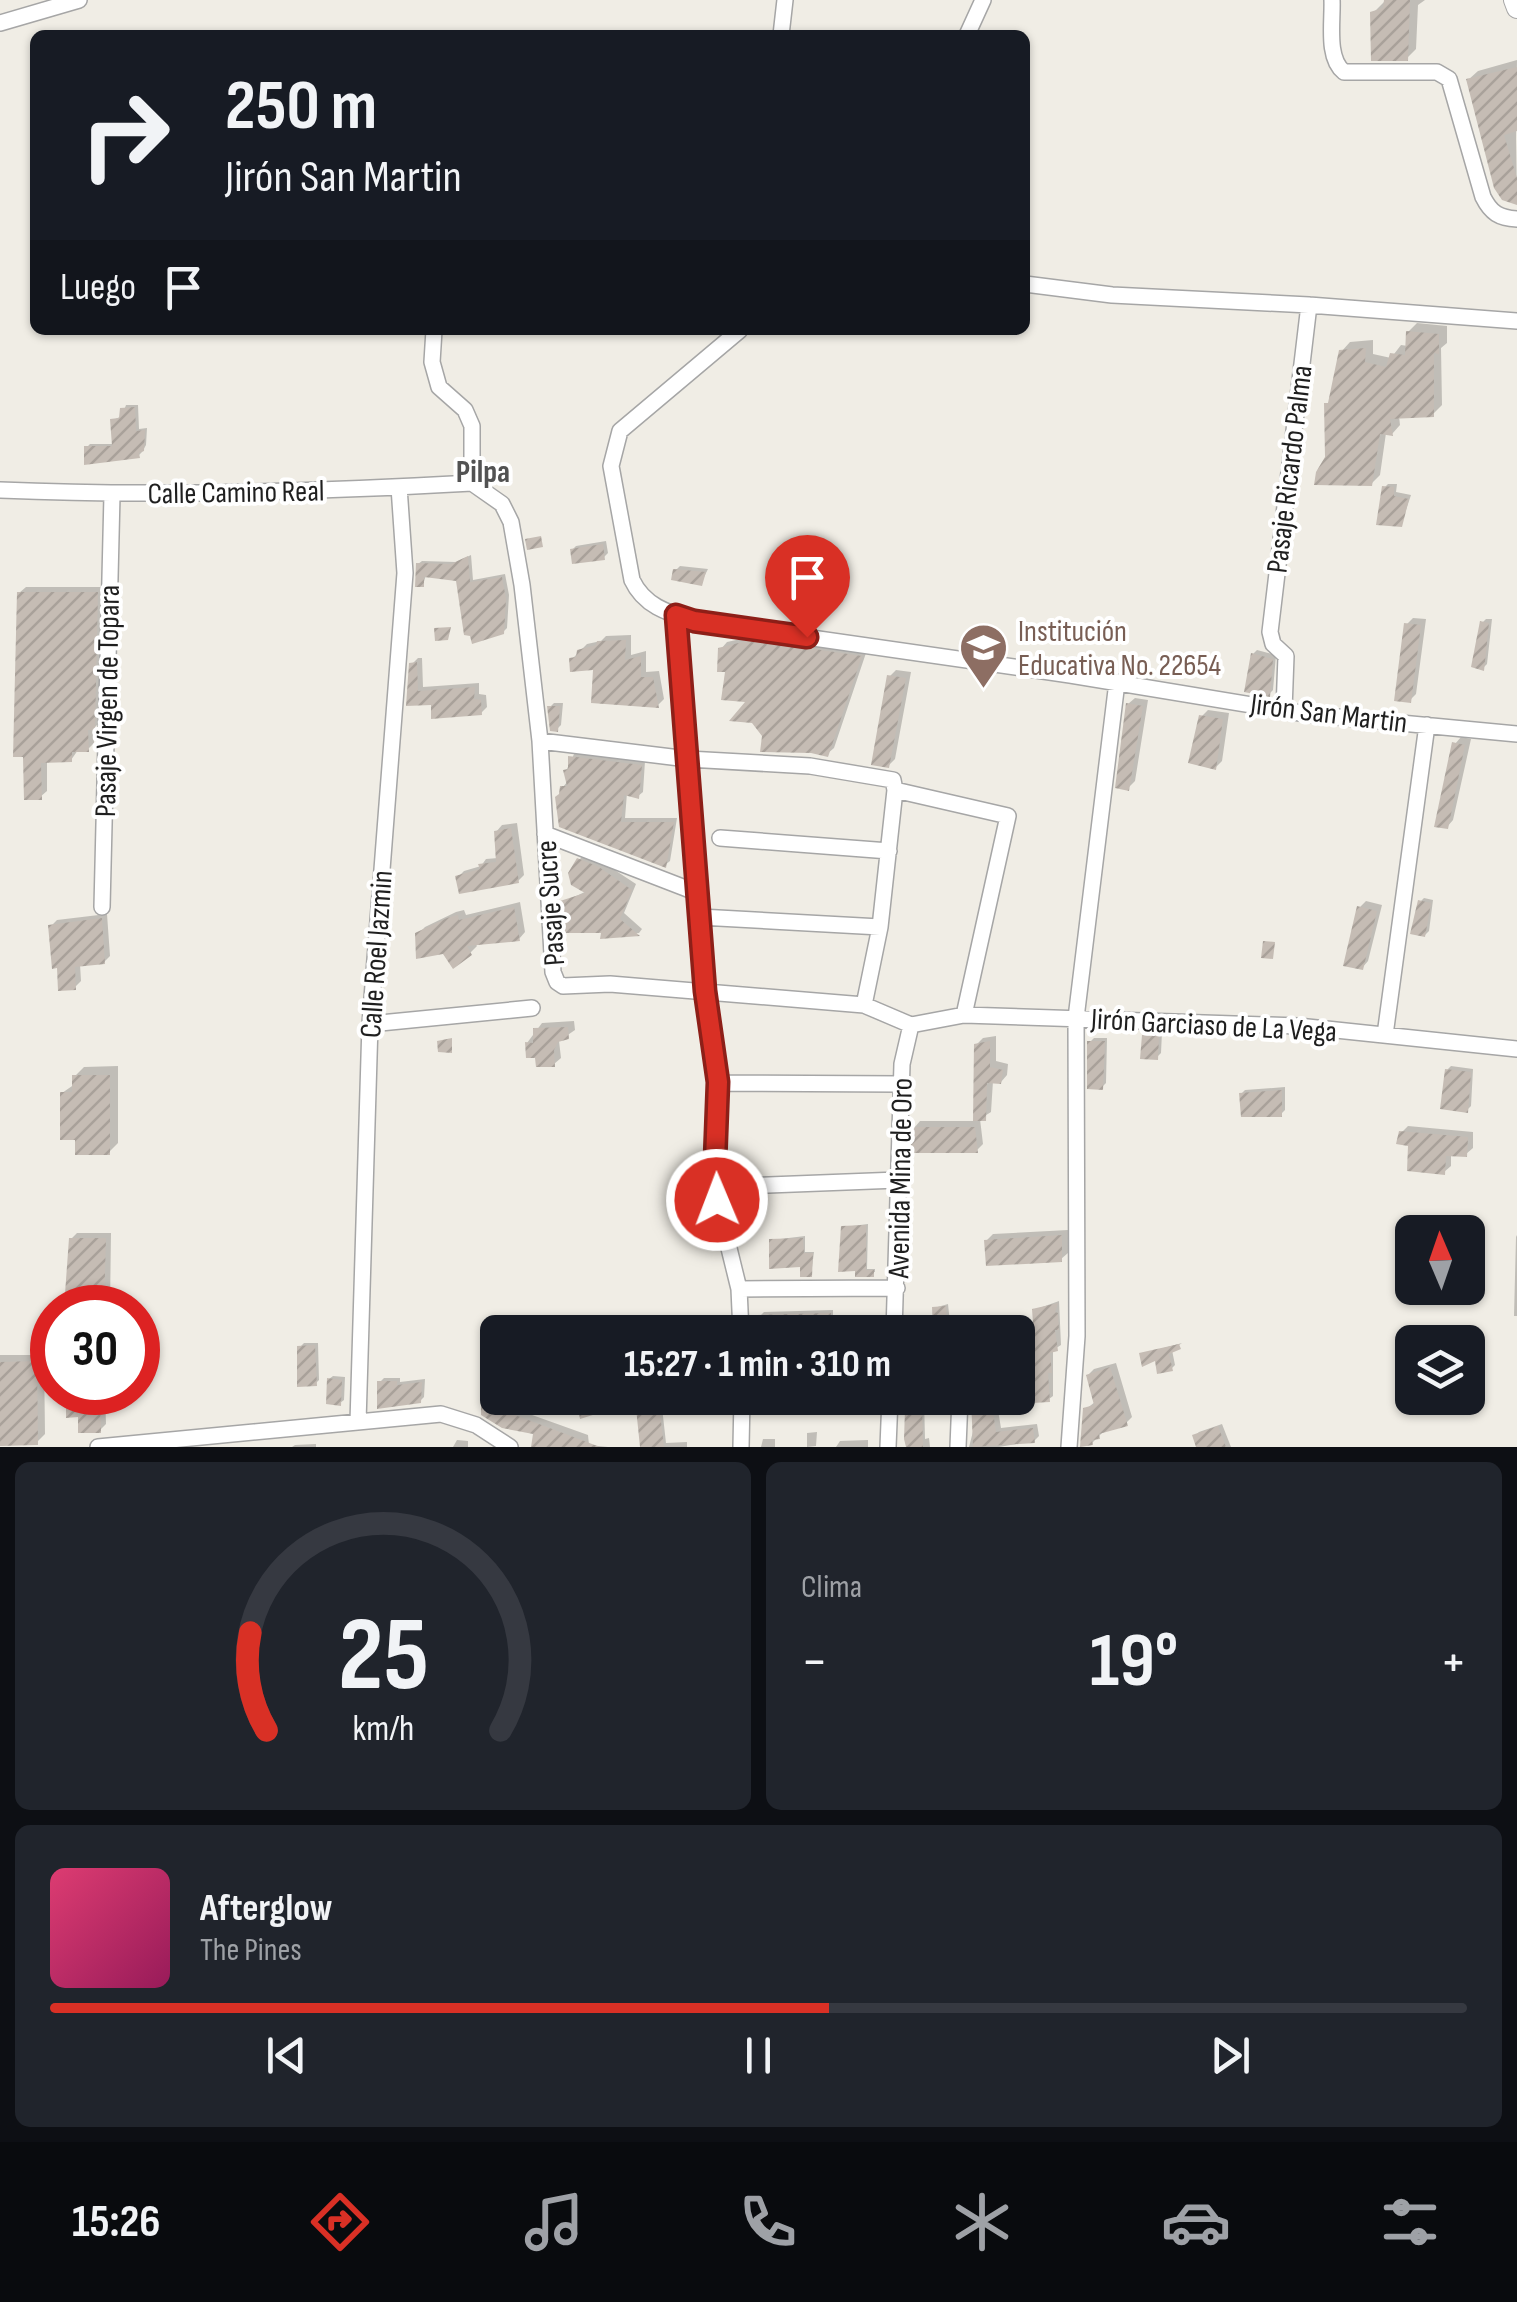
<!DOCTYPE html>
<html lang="es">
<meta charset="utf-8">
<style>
body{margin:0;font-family:"Sofia Sans Condensed",sans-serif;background:#20242c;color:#f1f3f6;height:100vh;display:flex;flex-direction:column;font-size:38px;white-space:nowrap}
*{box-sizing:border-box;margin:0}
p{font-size:32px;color:#9ea1a6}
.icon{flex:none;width:55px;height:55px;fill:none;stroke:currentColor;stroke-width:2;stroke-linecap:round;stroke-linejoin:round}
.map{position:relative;height:1447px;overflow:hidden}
.panel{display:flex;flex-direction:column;gap:15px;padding:15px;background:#0d0f14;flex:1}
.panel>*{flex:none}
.top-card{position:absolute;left:30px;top:30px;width:1000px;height:305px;border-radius:15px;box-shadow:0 2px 8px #0004;background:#171b24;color:#f1f3f6;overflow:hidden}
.needle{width:65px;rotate:358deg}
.fabs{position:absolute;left:1395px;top:1215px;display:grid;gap:20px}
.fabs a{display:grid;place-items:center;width:90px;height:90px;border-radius:15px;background:#171b24;box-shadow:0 2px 8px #0004;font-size:50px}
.speed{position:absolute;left:30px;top:1285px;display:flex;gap:20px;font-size:50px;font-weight:700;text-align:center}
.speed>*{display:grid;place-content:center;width:130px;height:130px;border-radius:50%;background:#171b24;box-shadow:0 2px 8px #0004;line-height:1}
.speed .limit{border:15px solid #d22;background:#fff;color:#111}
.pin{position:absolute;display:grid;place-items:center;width:85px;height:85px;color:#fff;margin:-102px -42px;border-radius:50% 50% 50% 0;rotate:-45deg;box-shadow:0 0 10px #0007}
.pin .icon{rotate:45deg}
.me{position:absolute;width:110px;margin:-55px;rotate:359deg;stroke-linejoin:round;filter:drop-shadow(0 0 8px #0008)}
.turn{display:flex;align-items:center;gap:35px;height:210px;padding:0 30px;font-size:45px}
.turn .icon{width:130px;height:130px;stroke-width:2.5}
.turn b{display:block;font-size:70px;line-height:85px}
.then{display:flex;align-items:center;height:95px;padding:0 30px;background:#0003;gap:20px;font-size:38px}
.big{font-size:75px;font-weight:700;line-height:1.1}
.panel .card{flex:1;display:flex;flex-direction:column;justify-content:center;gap:15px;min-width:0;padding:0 35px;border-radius:15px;background:#20242c}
.panel .dial{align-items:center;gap:0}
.dial svg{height:260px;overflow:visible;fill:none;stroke:#363941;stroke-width:7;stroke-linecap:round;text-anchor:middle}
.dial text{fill:#f1f3f6;stroke:none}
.song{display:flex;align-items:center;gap:30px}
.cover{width:120px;height:120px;border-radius:15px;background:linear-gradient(135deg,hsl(340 70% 55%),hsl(330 70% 35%))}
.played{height:10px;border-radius:5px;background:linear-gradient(90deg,#d93025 55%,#363941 55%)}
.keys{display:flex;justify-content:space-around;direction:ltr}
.heat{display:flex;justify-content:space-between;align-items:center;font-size:55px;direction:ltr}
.panel .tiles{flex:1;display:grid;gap:15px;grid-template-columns:1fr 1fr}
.card:last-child{grid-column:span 2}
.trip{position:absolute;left:480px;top:1315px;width:555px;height:100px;border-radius:15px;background:#171b24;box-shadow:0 2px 8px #0004;font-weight:700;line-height:100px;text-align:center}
.tab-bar{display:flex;height:160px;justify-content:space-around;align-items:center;background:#090b0e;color:#9ea1a6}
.tab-bar .icon{width:70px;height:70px}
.tab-bar .on{color:#d93025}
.tab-bar b{font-size:45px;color:#f1f3f6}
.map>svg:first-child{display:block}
</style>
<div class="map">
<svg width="1517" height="1447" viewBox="0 0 1517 1447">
<defs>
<pattern id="building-hatch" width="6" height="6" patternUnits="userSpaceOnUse" patternTransform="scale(2.5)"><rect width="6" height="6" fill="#c5bcb4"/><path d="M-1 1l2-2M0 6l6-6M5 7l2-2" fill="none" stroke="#a9a19a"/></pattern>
</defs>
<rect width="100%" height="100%" fill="#f0ede5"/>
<path fill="#0003" d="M1386,0H1425L1418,5L1416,49L1407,58L1373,13Z
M1517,60L1516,139L1517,201L1468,80L1478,71Z
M1417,323L1447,326V343L1441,348L1442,405L1433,414L1399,416L1400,425L1392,434L1386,433L1380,475L1371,484L1328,457L1327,404L1331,400L1341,352L1350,342L1373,340V354L1391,358L1401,345L1408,346V332Z
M126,405H138L139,429L147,428L146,445L142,452L139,455L87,447L90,444H114L113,420L122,416Z
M1388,484H1397L1396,492L1411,495L1401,525L1384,488Z
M606,541L608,553L604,557L572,550L576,546Z
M471,555L473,580L505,574L509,595L507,628L503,632L458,578L426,575L423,585L418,564L422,561L456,562Z
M680,566L708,569L701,583L676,570Z
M801,581L822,585L816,615L812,619L797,585Z
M26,587H104L101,721L94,728V743L88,749L78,750L71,760H47V791L40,797L26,754L19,593Z
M1413,618L1426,619L1416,694L1410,700L1407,624Z
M1486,619H1492L1487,664L1483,668L1482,623Z
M631,635V655L646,651V672L659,671L664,699L658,705L595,667L572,659L587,644L601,641L606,636Z
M759,635L867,650L834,748L827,754L765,735L750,700L727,669L721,649L727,642Z
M1257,650L1276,655L1273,690L1269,694L1253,654Z
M418,658H422L423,687L479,683V694L486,695L487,707L481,713L434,703L409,704L412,664Z
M896,670L911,672L895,759L889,765L890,676Z
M1135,698L1148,700L1135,781L1128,788V704Z
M554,703H563L561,725L557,729L550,707Z
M1208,710L1229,713L1222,761L1216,767L1202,716Z
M1461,737L1471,739L1453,820L1447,827L1455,744Z
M575,752L645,761L643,792L638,796L627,793L625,818H677L670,861L665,865L562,788L568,781L566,771Z
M517,823L524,875L518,881L458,877L464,871L481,866L486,859L498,858L496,832L502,825Z
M584,855L604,863L636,884L624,913L642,929L639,933L603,936V930L563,902L587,891L579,860Z
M1424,898L1433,900L1429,931L1425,935L1420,902Z
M1366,901L1382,905L1368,961L1362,968L1359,908Z
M520,902L525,932L519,939L475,943L477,946L470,953L418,934L425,927L456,912L464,910L466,915Z
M107,914L110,956L104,962L80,964L81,981L75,987L51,926L57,920Z
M574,1021L575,1030L559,1041L561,1058L554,1064L537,1056L527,1043L542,1023Z
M1148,1032H1162L1161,1053L1157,1057L1144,1036Z
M996,1036V1061L1008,1064L1007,1075L1001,1082L993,1081L991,1112L980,1119L983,1144L977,1150L914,1128L920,1121H976V1045L983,1038Z
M1094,1038H1107L1106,1083L1102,1087L1090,1042Z
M118,1066V1143L109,1152L78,1138L62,1093L75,1084V1076L84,1067Z
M1451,1066L1473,1069L1471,1106L1467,1110L1447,1070Z
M1285,1087V1110L1281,1114L1241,1094L1245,1090Z
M1408,1126L1473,1132V1148L1466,1154H1451V1166L1444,1172L1401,1133Z
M746,1223L747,1236L740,1237L737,1225Z
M868,1224L867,1269H875V1272L858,1274L844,1227Z
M1068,1230V1253L1061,1259L986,1241L993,1234Z
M77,1233H111L110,1308H67L71,1239Z
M1517,1235V1316H1514L1516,1237Z
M805,1236V1252H814L811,1275L772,1240Z
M1059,1301L1061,1345L1053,1350V1396L1049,1399L1029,1340L1036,1336L1034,1310Z
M948,1304L951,1332H907L911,1325L935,1324L934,1308Z
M833,1310V1323L829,1327H799V1332H760V1316L764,1312Z
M872,1325H885L888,1332H869Z
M304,1343H318L319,1380L315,1384L300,1347Z
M1182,1343L1172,1350L1175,1365L1172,1368L1156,1358L1142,1354Z
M0,1355H44L45,1434L37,1442L0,1443Z
M1116,1363L1132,1417L1126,1423L1105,1430L1092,1443L1086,1409L1095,1402L1088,1375L1094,1369Z
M333,1376L345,1377L344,1400L340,1403L329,1379Z
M384,1378H400V1382L425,1379L424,1397L420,1401L380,1382Z
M68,1392H105L106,1424L100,1430L80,1415Z
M487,1397L495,1406L521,1411L588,1435L589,1445L608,1447H533L536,1432L483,1413V1401Z
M579,1398H597L599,1408L582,1416Z
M635,1398H661L666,1443L687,1442V1447H642Z
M840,1398H878V1401L840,1406Z
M913,1398H924L925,1439L929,1438L930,1447H909L907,1410L912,1406Z
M973,1398H996L1001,1428L1037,1424L1039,1436L1034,1441L999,1447H969L976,1420Z
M1222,1424L1231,1447H1199L1195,1436L1199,1432Z
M817,1432L816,1446L807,1447V1433Z
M763,1439H775V1447H761Z
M457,1440L468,1441V1447H453Z
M868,1440V1447H836L840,1441Z
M316,1444V1447H292L295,1445Z"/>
<path fill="url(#building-hatch)" d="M1384,0H1410L1408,61H1371L1370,12L1383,8Z
M1517,67V131L1504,135L1517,178V205L1502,200L1494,188L1466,79Z
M1406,331L1439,334V354L1434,353V417L1390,419L1393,436L1380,434L1372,486L1314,485L1316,472L1325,457L1324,403H1328L1339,350L1366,348L1365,362L1386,367L1390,353L1405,355Z
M135,407L136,431L145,430L144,451L139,453L140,458L84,465V446H112L110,419L119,418L120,408Z
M1382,486L1394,487V496L1409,499L1402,527L1376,525Z
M541,536L543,547L527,550L525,539Z
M603,544L605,560L572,564L570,549Z
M468,556L470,582L502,577L506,599L504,634L472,644L470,636L464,635L456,581L424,577V587H415L416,563L451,564Z
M673,569L706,572L702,586L671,580Z
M795,584L820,589L813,622L788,616Z
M17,592H98L95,730H88L89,752H72V762L41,763L42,800H24L23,757H13Z
M1480,621L1489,623L1484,671L1471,667Z
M1404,623L1421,625L1411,703L1394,701Z
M451,627L448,640L435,641L434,628Z
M626,640L625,660L641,656V677H653L659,708L591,703L593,670L570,672L569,658L576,657L577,650L596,645L597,641Z
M751,640L862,656L828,757L811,753L760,752L762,736L752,723L729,721L745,702L721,700L725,672H717L718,648Z
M1251,653L1273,659L1270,697L1244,692Z
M417,662L418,691L475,687L474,699L481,700L482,715L431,719V705L406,706L409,663Z
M887,675L906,678L889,768L871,765Z
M1126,703L1143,706L1129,791L1115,788Z
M547,706H560L558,732L550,731Z
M1199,715L1223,719L1216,770L1188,763Z
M1452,742L1465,745L1448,829L1434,827Z
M568,756L642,765L639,799L624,795L621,822H674L666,868L559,827L555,797L559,794L560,786H567L563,770L568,769Z
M511,828L519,883L459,894L455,876L480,869L478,864L496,862L494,831Z
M577,858L599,867L632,890L620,919L640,936L600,939L601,933H563L560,901L585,893L571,885L568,873Z
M1418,900L1431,903L1425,937L1410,934Z
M1357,906L1377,911L1363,970L1343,966Z
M514,907L520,941L467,946L472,955L453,969L443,954L416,959L415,933L447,918L458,915L459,920Z
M102,918L105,964L75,967L76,990L58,991L57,968L52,969L48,925Z
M1263,941L1275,942L1273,959L1261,958Z
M568,1027L569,1039L558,1042L554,1050L555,1067H536L535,1058H526L525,1042L533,1043V1028Z
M1142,1035H1159L1158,1060L1140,1059Z
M452,1038V1053L438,1052L437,1041Z
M990,1041V1067L1003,1070L1001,1084L987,1083L986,1121H973L974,1044Z
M1087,1041H1105L1103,1090L1087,1089Z
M1445,1069L1471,1072L1468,1113L1440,1109Z
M72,1075H110V1155H75V1140H60V1092H72Z
M1282,1090V1117H1241L1239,1093Z
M911,1127H975L978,1153H911Z
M1399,1131L1468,1137L1467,1157L1446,1156L1445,1175L1407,1171L1408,1146L1396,1144Z
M866,1225V1270H874V1277H855V1271L838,1272L841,1226Z
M1062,1235V1262L986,1266L984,1240Z
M69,1238H106L104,1308H64Z
M803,1238L804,1253H813L812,1277H800V1267L769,1269V1239Z
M1058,1303L1055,1312L1058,1313L1059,1330H1055L1058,1351L1050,1353L1052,1373H1048L1050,1402L1032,1403L1028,1360H1032L1026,1339L1034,1337L1032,1309Z
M946,1306L947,1332H933L932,1307Z
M831,1313L830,1330L758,1332L757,1315Z
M1179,1344L1181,1349L1169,1354L1173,1371L1157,1374L1155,1361L1142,1367L1139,1353Z
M315,1345L317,1386L297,1387V1346Z
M37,1361L38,1445L0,1446V1362Z
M1110,1367L1128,1426L1099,1434L1100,1439L1092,1440L1093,1445L1080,1447L1083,1408L1094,1405L1086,1375Z
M327,1378L342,1380L341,1406L326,1404Z
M377,1381H397V1385L422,1382L421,1403L377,1409Z
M66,1392H100L101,1433H78V1417L66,1418Z
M576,1398H593L596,1414L580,1419Z
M909,1398H922L923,1447H906L904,1439L905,1409L910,1408Z
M971,1398H991L996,1432L1033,1428L1035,1443L973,1447Z
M481,1400L490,1410L515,1415L600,1447H531L533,1434L502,1428L481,1415Z
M659,1404L664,1447H640L636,1408Z
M1218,1426L1226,1447H1196L1192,1435Z"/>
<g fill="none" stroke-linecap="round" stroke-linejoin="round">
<defs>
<path id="minor" d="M1332,0C1333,21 1326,58 1344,72H1437L1449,79L1483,197C1491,213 1499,218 1517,219
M0,23L79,0
M781,35L785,0
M967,35L983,0
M1025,284L1112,295L1309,305L1517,321
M434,330L432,362L439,387L465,410L472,426V483
M740,330L620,431L611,466L632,580C644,606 668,613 694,621L1070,675L1306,714L1517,734
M472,483L502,504L511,522L522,585L540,741L553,972L557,982L563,986L610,984L864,1005L911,1025
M0,490C158,497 315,492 472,483
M676,615L705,991L718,1083L714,1187L739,1289L741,1332
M1284,710L1286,656L1273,644L1270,632L1309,305
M540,741L688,759L810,766L893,780L895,790L880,927L864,1005
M895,790L1008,816L964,1015
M545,834L698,893
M720,838L889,851
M102,907L112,495
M700,917L880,927
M370,1024L532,1008
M911,1025L964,1015L1298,1026L1517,1049
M1385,1035L1427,725
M718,1083L901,1084
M714,1187L898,1180
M739,1289L897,1288
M894,1332L902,1064L911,1025
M358,1422L370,1024L405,573L399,487
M98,1447L441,1414L476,1425L510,1447
M741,1447L742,1398
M888,1447L890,1398
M958,1447L960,1398
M1069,1447L1077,1336L1076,1018L1117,682"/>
<path id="tertiary" d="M1514,0L1517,8"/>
</defs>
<use href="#minor" stroke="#a6a6a6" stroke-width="18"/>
<use href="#tertiary" stroke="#a6a6a6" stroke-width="22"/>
<use href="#minor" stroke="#fff" stroke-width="15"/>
<use href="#tertiary" stroke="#fff" stroke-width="20"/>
</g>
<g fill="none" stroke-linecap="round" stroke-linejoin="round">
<defs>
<path id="route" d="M717,1200L714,1187L718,1082L705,991L676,615L694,621L807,637"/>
</defs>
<use href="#route" stroke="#8d1f18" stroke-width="25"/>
<use href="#route" stroke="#d93025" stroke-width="18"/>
</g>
<defs>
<symbol id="school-pin" viewBox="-11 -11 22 30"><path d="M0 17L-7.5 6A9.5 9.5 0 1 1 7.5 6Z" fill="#8d6e63" stroke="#fff"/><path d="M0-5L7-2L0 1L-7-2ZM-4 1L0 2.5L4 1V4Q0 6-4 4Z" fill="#fff"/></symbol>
</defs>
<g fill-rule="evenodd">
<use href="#school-pin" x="956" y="620" width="55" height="75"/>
</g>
<g text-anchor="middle" stroke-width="8" stroke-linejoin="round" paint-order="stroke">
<g font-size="30" fill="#1f1f1f" stroke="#fff">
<text transform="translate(1289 469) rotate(-83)" y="10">Pasaje Ricardo Palma</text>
<text transform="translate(236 492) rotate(-1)" y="10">Calle Camino Real</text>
<text transform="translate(107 701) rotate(-89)" y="10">Pasaje Virgen de Topara</text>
<text transform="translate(1329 713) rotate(7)" y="10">Jirón San Martin</text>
<text transform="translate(550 903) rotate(-94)" y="10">Pasaje Sucre</text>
<text transform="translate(376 954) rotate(-86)" y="10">Calle Roel Jazmin</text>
<text transform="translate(1214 1025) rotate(3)" y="10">Jirón Garciaso de La Vega</text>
<text transform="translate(900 1178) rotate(-89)" y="10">Avenida Mina de Oro</text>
</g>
<g font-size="30" fill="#785e54" stroke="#fff" text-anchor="start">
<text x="1018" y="641">Institución<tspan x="1018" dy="34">Educativa No. 22654</tspan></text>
</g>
<g font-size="32" font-weight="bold" fill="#525252" stroke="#fff">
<text x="483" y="482">Pilpa</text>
</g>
</g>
</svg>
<div class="fabs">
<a><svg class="needle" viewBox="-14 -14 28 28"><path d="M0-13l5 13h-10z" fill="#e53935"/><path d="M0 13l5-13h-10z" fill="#9ea1a6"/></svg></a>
<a><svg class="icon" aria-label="layers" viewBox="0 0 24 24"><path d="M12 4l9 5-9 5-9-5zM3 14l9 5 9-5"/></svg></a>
</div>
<div class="speed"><div class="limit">30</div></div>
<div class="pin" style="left:807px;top:637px;background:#d93025"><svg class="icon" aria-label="arrive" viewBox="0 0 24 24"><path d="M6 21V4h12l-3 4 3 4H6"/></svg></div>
<svg class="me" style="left:717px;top:1200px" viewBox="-20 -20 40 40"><circle r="17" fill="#d93025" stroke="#fff" stroke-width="3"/><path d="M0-11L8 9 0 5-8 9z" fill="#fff"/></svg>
<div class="trip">15:27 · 1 min · 310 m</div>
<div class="top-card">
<div class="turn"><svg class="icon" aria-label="right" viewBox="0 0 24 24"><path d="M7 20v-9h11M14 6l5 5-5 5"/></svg><div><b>250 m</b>Jirón San Martin</div></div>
<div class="then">Luego<svg class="icon" aria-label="arrive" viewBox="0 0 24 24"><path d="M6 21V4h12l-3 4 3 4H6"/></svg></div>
</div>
</div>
<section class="panel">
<div class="tiles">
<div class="card dial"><svg viewBox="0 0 100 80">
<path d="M14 69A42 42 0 1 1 86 69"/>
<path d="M14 69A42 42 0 0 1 9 39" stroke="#d93025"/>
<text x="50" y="56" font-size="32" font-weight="700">25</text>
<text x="50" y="72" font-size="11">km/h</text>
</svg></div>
<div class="card"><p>Clima</p>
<div class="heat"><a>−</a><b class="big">19°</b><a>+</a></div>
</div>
<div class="card">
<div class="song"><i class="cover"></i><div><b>Afterglow</b><p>The Pines</p></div></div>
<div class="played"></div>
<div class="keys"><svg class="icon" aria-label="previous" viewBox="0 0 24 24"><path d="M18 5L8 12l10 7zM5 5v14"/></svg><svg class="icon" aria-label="pause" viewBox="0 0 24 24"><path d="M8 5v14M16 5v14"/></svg><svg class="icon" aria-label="next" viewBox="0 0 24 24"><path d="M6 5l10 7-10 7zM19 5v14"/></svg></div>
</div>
</div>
</section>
<nav class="tab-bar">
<b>15:26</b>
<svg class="icon on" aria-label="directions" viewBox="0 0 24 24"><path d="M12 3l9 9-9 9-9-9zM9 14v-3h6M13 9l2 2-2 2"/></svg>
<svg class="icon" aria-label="music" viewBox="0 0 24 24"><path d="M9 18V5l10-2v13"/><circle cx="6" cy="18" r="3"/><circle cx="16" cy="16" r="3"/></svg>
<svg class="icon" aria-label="phone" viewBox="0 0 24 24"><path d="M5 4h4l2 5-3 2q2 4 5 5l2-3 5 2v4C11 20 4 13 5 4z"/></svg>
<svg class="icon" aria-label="climate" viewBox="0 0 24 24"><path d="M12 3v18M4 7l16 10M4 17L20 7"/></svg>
<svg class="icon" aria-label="car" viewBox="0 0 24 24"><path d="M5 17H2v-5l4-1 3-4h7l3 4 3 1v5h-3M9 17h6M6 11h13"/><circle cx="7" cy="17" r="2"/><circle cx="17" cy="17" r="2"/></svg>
<svg class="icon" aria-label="filters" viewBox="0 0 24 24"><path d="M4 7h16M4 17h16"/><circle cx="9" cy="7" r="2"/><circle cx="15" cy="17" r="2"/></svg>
</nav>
